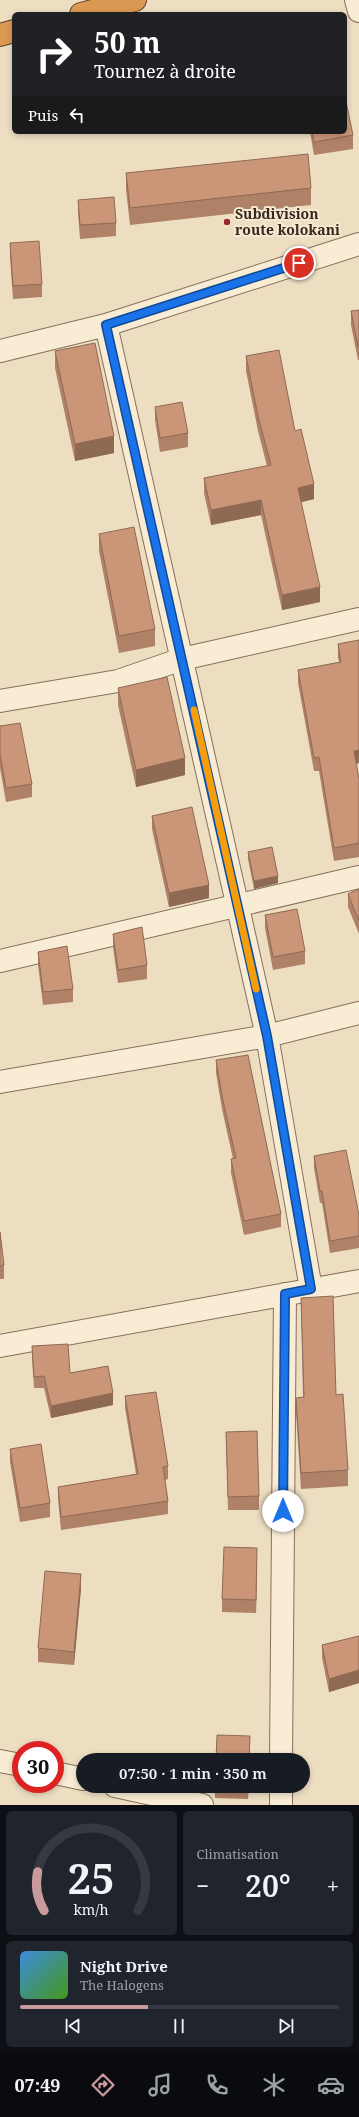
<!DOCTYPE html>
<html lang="fr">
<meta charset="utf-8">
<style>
body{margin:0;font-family:"Noto Serif",serif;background:#20242c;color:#f1f3f6;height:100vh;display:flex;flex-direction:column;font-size:15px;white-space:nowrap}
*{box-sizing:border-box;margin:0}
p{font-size:13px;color:#9ea1a6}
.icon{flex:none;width:22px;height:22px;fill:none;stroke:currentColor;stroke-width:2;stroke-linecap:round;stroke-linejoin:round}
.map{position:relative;height:1805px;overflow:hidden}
.panel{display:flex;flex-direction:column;gap:6px;padding:6px;background:#0d0f14;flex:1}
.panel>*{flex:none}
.banner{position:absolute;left:12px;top:12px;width:335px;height:122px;border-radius:6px;box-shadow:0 2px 6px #0003;background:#202124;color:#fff;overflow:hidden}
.speed{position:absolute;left:12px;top:1741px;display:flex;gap:8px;font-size:20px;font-weight:700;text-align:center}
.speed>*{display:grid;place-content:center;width:52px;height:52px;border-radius:50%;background:#171b24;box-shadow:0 2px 6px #0003;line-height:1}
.speed .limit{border:6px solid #d22;background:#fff;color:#111}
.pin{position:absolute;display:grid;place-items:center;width:34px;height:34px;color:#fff;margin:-17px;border:2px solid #fff;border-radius:50%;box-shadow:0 1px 4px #0007}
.me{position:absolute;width:44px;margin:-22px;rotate:0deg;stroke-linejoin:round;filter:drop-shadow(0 0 3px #0008)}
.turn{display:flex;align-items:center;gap:14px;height:84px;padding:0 16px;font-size:18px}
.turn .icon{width:52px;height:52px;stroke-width:2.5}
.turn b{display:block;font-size:28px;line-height:34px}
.then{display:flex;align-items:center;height:38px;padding:0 16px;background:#0003;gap:8px;font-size:15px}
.big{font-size:30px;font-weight:600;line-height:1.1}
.panel .tile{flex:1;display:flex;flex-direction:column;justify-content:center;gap:6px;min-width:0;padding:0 14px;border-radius:6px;background:#20242c}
.panel .dial{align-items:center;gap:0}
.dial svg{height:104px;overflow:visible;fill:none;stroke:#363941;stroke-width:7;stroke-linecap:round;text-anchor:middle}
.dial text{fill:#f1f3f6;stroke:none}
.song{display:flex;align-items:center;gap:12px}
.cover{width:48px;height:48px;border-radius:6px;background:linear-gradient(135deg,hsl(210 70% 55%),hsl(100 70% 35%))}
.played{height:4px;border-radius:2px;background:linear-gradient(90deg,#c8999d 40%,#363941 40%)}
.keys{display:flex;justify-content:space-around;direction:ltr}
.heat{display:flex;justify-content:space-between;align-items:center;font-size:22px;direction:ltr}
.panel .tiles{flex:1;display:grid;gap:6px;grid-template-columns:1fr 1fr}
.tile:last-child{grid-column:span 2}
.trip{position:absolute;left:76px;top:1753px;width:234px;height:40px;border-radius:20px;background:#171b24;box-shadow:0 2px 6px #0003;font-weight:600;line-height:40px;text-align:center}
.menu{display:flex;height:64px;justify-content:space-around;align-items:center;background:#090b0e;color:#9ea1a6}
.menu .icon{width:28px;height:28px}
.menu .on{color:#c8999d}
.menu b{font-size:18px;color:#f1f3f6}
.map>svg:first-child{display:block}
</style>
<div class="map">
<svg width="359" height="1805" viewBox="0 0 359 1805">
<rect width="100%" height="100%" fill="#eddec2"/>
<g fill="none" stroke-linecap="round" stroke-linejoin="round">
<defs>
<path id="minor" d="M356,0L359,11
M106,325L267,1036L311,1289
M0,351L106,325L359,244
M0,701L118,681L182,659L359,619
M0,961L359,877
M0,1082L267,1036L359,1013
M0,1346L359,1281
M281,1760L285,1294
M0,1761L21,1765
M55,1773L83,1779
M115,1786L202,1805
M281,1805V1786"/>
<path id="highway" d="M81,14L135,0
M0,35L14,31"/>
</defs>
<use href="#minor" stroke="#876f59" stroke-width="24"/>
<use href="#highway" stroke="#543e2e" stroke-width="24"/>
<use href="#minor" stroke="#f8ecd5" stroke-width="22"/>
<use href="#highway" stroke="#dc9953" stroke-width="22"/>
</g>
<path fill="#af8167" d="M310,132H345L353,135V149L314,155Z
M126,173L311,188V205L130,225L126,190Z
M78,200L116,223V236L80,239L78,213Z
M10,243L42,284V297L13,299L10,257Z
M359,310V360H358L351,325V311Z
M55,351L114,453L75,461L55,368Z
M246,356L295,431L314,499L301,502L320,602L282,610L261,515L211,525L204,493V478L267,466L258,431L246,371Z
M155,407L188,433V447L160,452L155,420Z
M99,534L155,629V646L119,653L99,551Z
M359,640V763L356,764L359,779V857L334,861L319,771H314L298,683V670L339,662L338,658V644Z
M118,688L185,775L136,787L118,705Z
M0,726L32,784V797L6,802L0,768Z
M152,816L209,898L169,907L152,829Z
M248,852L278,883L254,889L248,859Z
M359,889V934L348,907V894Z
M265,915L305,951V964L273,970L265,928Z
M113,934L147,965V979L118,983L113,947Z
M38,952L73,989V1002L43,1005L38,965Z
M216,1060L281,1214V1227L244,1235L231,1173V1159H233L222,1109L216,1073Z
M314,1156L359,1215V1248L330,1253L322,1203H320L314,1168Z
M0,1232L4,1265V1279H0Z
M301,1298L336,1395L348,1470V1486L301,1489L296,1413V1398L303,1397Z
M32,1346L70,1373L113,1405L51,1418L44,1388H34L32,1358Z
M125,1396L168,1466V1479L165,1480L168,1501V1514L61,1530L58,1499V1487L136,1474L125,1408Z
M226,1432L259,1496V1510H228Z
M10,1449L50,1503V1517L20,1522L10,1462Z
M257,1561L256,1613L222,1612V1599Z
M81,1588L74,1665L38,1662V1648Z
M359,1636V1683L329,1692L322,1658V1645Z
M215,1786H249L248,1799L215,1798Z"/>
<path fill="#8e6954" d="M114,436V453L75,461V444Z
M314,484V499L298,503V488Z
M261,500V515L211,525V510Z
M320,587V602L282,610V595Z
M359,750V763L354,764V751Z
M185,758V775L136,787V770Z
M278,876V883L254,889V881Z
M209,885V898L169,907V893Z
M113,1393V1405L51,1418V1406Z
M257,1548V1561L256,1613V1600Z
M81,1574V1588L74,1665V1652Z
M359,1670V1683L329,1692V1679Z"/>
<path fill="#cb9678" stroke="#8e6954" d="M345,97L353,135L314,142L312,132H345Z
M308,154L311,188L130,208L126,173Z
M114,197L116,223L80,225L78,200Z
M39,241L42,284L13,286L10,243Z
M359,310V346H358L351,311Z
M95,343L114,436L75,444L55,351Z
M279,350L295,431L301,429L314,484L298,488L320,587L282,595L261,500L211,510L204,478L271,465L258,416L246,356Z
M182,402L188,433L160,438L155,407Z
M134,527L155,629L119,636L99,534Z
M359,640V750L354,751L359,779V843L334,848L319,757L314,758L298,670L341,662L338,644Z
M167,677L185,758L136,770L118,688Z
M20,723L32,784L6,788L0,754V726Z
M192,807L209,885L169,893L152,816Z
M272,847L278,876L254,881L248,852Z
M359,889V921L348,894Z
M297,909L305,951L273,957L265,915Z
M142,927L147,965L118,970L113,934Z
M67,946L73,989L43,992L38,952Z
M248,1055L281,1214L244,1221L231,1159L236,1158L222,1096L216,1060Z
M346,1150L359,1215V1236L330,1241L322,1191H320L314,1156Z
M0,1232L4,1265L0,1266Z
M333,1296L336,1395L343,1394L348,1470L301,1473L296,1398L304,1397L301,1298Z
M68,1344L70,1373L108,1366L113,1393L51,1406L44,1376L34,1377L32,1346Z
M156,1392L168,1466L163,1467L168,1501L61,1517L58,1487L138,1474L125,1396Z
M257,1431L259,1496L228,1497L226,1432Z
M41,1444L50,1503L20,1508L10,1449Z
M224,1547L257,1548L256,1600L222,1599Z
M45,1571L81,1574L74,1652L38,1648Z
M359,1636V1670L329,1679L322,1645Z
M217,1735L250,1736L249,1760H216Z"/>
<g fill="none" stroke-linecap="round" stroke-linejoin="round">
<defs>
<path id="route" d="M283,1511L285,1294L311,1289L267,1036L106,325L299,263"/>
</defs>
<use href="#route" stroke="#114b97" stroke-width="10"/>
<use href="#route" stroke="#1a73e8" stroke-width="7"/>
<path stroke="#f59e0b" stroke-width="7" d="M194,710L256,989"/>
</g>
<circle fill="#952a31" stroke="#f5e9d1" stroke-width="1.5" cx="227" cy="222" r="4"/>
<g text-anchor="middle" stroke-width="4" stroke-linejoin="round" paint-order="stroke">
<g font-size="14" font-weight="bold" fill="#37281e" stroke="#f5e9d1" text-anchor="start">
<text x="235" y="219">Subdivision<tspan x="235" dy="16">route kolokani</tspan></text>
</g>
</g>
</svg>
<div class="speed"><div class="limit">30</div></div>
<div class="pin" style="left:299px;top:263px;background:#d93025"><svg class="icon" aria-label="arrive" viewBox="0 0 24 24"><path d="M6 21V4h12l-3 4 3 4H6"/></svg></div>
<svg class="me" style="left:283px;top:1511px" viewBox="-20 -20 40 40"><circle r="19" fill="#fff"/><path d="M0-13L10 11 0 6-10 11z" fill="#1a73e8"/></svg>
<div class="trip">07:50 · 1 min · 350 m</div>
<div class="banner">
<div class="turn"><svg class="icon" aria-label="right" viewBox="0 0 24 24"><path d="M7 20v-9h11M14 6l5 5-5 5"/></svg><div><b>50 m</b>Tournez à droite</div></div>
<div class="then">Puis<svg class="icon" aria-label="left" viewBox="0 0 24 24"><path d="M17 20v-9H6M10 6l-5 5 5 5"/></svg></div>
</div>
</div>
<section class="panel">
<div class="tiles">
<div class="tile dial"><svg viewBox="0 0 100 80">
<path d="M14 69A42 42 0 1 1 86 69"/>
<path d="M14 69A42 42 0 0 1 9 39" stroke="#c8999d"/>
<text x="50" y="56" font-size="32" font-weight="700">25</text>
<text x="50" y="72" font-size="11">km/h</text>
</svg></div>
<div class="tile"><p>Climatisation</p>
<div class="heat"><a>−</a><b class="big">20°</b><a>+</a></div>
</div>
<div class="tile">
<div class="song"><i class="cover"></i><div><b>Night Drive</b><p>The Halogens</p></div></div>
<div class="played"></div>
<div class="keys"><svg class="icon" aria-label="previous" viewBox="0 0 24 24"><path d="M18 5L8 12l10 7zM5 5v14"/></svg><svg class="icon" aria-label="pause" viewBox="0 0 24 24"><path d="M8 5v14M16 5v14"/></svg><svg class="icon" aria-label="next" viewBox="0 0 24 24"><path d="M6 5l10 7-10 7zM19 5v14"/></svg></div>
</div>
</div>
</section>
<nav class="menu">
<b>07:49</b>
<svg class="icon on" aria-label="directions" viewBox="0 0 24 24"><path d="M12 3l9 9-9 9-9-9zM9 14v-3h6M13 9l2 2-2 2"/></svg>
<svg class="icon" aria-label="music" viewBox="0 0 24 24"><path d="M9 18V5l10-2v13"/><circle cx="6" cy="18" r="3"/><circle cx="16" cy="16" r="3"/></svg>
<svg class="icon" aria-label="phone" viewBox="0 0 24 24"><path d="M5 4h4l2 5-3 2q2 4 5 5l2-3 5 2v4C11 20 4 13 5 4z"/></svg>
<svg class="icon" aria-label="climate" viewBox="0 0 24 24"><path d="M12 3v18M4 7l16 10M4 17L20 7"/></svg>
<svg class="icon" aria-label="car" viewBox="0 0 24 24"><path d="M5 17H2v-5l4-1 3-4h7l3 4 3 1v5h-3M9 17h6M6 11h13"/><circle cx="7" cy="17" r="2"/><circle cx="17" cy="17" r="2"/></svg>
</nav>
